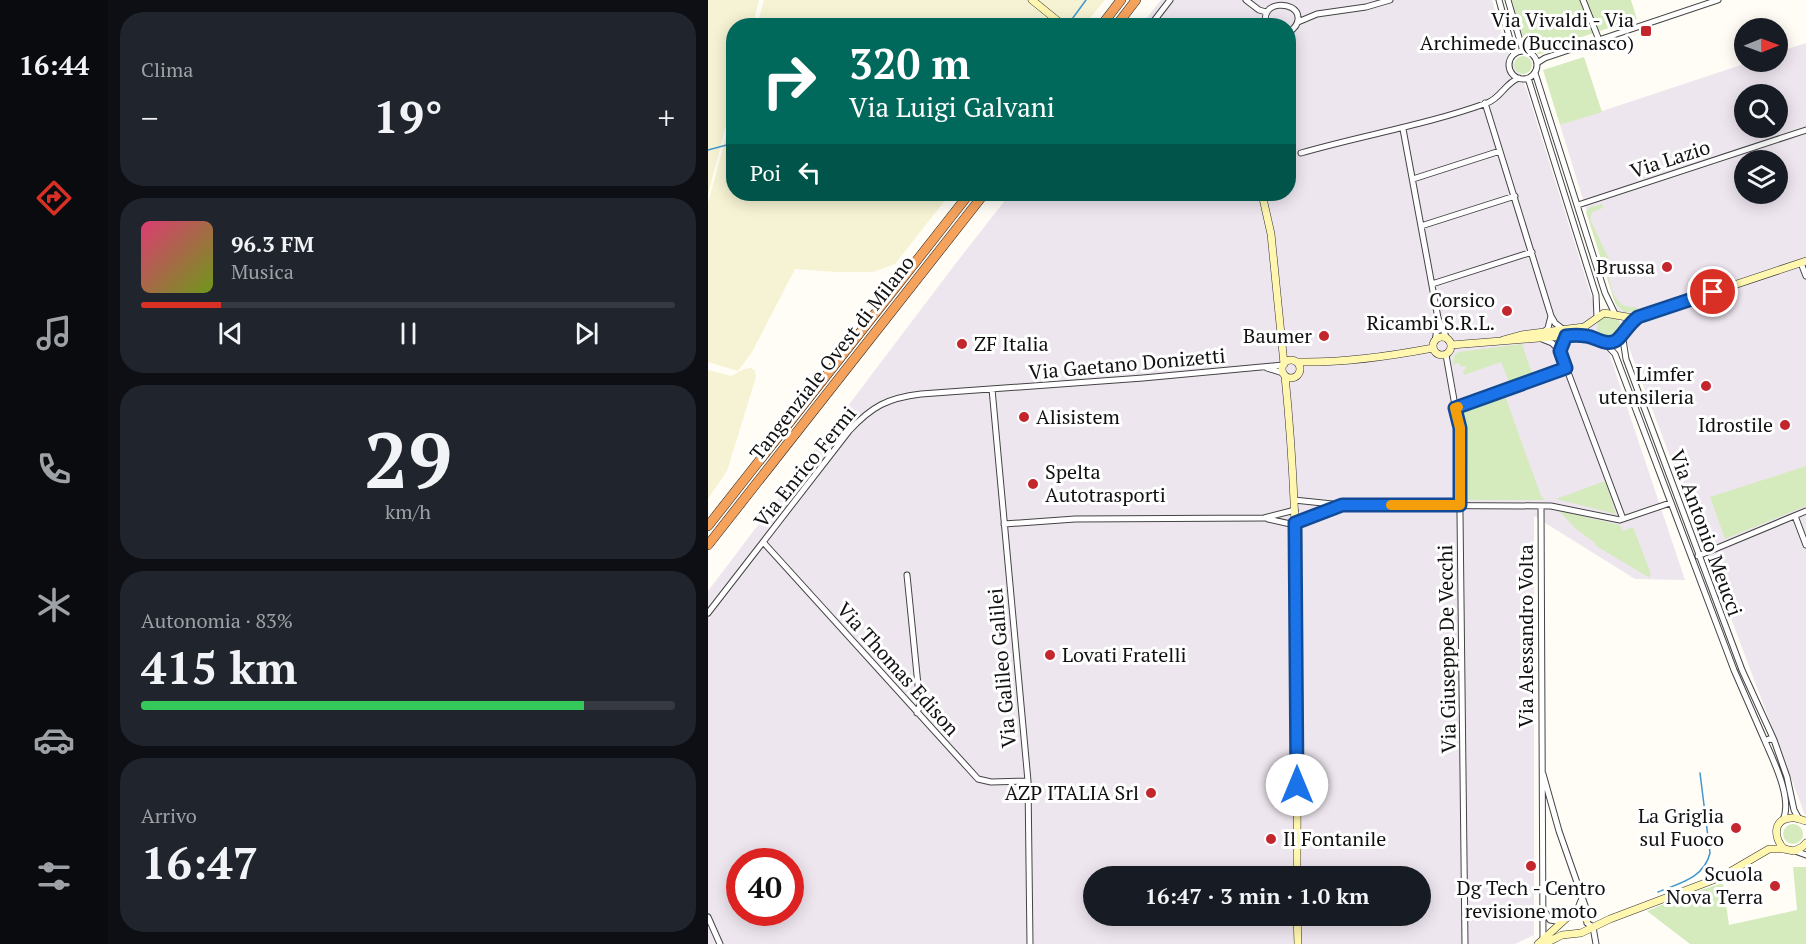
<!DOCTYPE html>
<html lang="it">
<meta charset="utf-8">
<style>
body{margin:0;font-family:"PT Serif",serif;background:#20242c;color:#f1f3f6;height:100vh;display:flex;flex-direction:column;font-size:22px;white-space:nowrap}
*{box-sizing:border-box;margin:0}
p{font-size:20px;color:#9ea1a6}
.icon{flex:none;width:33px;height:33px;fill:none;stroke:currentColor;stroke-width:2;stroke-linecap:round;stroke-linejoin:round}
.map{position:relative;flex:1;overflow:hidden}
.side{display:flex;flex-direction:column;gap:12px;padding:12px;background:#0d0f14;width:600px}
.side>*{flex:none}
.hud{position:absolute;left:18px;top:18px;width:570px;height:183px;border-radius:24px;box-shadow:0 3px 15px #0003;background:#00695c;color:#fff;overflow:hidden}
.needle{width:39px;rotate:89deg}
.controls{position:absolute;left:1026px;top:18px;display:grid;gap:12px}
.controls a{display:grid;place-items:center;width:54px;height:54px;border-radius:50%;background:#171b24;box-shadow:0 3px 15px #0003;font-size:30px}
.speed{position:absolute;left:18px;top:848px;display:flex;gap:12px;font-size:30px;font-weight:700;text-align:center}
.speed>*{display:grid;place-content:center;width:78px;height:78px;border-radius:50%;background:#171b24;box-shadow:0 3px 15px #0003;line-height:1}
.speed .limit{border:9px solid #d22;background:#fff;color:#111}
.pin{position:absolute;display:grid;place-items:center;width:51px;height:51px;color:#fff;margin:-26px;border:3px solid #fff;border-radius:50%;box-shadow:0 2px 6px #0007}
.me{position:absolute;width:66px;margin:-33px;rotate:0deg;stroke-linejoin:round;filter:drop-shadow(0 0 4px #0008)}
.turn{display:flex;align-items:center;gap:21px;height:126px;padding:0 24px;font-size:27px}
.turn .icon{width:78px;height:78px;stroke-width:2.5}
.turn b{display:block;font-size:42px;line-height:51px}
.then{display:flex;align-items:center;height:57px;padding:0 24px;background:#0003;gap:12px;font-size:22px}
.big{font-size:45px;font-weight:600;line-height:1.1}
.side .widget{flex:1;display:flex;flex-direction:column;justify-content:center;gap:9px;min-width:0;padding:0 21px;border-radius:24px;background:#20242c}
.side .dial{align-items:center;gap:0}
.dial b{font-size:78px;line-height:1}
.song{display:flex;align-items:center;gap:18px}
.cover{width:72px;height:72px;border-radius:9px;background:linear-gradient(135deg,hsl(340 70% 55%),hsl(80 70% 35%))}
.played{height:6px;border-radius:3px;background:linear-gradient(90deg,#d93025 15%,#363941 15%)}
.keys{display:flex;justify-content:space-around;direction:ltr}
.heat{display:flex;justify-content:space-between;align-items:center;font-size:33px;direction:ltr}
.charge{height:9px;border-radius:4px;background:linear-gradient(90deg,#34c759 83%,#363941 0)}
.trip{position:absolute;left:375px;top:866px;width:348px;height:60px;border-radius:30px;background:#171b24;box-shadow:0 3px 15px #0003;font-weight:600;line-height:60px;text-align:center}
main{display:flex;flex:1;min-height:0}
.tab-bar{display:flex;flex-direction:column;width:108px;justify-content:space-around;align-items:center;background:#090b0e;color:#9ea1a6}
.tab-bar .icon{width:42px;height:42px}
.tab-bar .active{color:#d93025}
.tab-bar b{font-size:27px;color:#f1f3f6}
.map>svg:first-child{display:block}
</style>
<main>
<nav class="tab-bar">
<b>16:44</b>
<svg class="icon active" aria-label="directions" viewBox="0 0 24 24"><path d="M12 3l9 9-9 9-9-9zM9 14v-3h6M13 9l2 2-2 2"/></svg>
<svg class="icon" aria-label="music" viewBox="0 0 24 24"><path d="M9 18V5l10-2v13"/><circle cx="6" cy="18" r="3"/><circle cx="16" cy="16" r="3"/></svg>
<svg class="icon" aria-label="phone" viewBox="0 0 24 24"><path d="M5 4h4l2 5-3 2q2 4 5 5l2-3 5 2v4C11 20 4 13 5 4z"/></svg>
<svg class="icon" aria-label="climate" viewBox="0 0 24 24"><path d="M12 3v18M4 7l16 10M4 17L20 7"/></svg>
<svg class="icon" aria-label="car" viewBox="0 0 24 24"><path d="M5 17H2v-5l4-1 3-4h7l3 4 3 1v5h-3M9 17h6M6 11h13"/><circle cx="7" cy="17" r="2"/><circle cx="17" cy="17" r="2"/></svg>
<svg class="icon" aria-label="filters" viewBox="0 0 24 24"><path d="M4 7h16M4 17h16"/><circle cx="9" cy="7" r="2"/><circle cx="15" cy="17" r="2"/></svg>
</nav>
<section class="side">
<div class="widget"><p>Clima</p>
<div class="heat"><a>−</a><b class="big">19°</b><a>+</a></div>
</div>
<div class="widget">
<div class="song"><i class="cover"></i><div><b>96.3 FM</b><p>Musica</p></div></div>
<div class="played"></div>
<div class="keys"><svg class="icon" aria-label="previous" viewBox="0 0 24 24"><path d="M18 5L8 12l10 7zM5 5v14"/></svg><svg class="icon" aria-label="pause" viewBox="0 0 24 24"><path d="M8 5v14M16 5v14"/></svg><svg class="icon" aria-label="next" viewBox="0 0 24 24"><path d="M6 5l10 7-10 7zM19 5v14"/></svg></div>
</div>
<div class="widget dial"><b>29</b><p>km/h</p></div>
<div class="widget"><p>Autonomia · 83%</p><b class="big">415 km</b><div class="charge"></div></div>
<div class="widget"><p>Arrivo</p><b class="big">16:47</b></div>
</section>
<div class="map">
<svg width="1098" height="944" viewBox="0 0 1098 944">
<rect width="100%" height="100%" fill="#fffdf5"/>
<path fill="#eee6ef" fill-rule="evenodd" d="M453,0H784L798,48L818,88L903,359L977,580L927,579L826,516V935L807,944H0V591L248,263L302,194H580V26L433,25ZM32,861H82V912H32ZM386,876H712V915H386Z
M1098,43V815H1097L920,345L852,125L1042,62H1070V52ZM1036,94H1070V128H1036ZM1036,160H1070V194H1036Z"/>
<path fill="#f6f3d4" d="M0,0H51L45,25L26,26L25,98L0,195Z
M56,0H397L376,25L49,26Z
M25,110L26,194H242L187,264L165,272H128L87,269L44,352L30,371L0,362V203Z
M43,368L47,371L48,377L19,471L0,499V370L23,376L36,369Z"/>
<path fill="#d5ebbd" d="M804,0H923L929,19L922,21L923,25L909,30L907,26L837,49L839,53L830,54L818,47Z
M806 65a9 9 0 1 1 18 0a9 9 0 1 1-18 0Z
M876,57L894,112L852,125L835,70Z
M894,204L895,208L884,212L882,219L906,270L901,276C903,292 909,309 928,307L931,311L916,312L907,303L878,212L882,207Z
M889 327a12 12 0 1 1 24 0a12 12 0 1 1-24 0Z
M814,344L825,376L802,385L793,362L756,375L755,371L758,369L757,366L753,367L751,363L745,365L746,356L750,352Z
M796,393L833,496L837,500H760L759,435L754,409Z
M1098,466V506L1017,539L1002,497Z
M897,481L908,514L848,499Z
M851,511L912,525L915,531L925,527L942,571V578L888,546L887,543L867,528Z
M1075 834a10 10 0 1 1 20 0a10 10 0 1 1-20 0Z
M1085,867H1098V944H982L939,911L980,894L1015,883L1021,925L1089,910Z"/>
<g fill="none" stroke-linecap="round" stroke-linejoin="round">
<path stroke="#3f96cf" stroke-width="1.5" d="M359,26L378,0
M0,150L26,143
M950,892C972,883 996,878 1002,853L992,773"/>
<defs>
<path id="street" d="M538,0L551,10L558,12
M791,0L806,54
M800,0L815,51
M875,0L891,40
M590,22L609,14L658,7L682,0
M442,26L462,0
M559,26C549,0 589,0 590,17C591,24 586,29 580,33
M801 65a14 14 0 1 1 28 0a14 14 0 1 1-28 0Z
M829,63L837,58L1010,0
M827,73L897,293L907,314
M820,78L888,295L889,317
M777,103L843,316L847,323L856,330
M695,129L730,318L739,339
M593,153C655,135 718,125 779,103C793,98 797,83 811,78
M705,179L792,151
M870,205L1098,130
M713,226L807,196
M1093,263L1098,276
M724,284L824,252
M836,332L840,328L843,316
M914,333L918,359L1034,670L1066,740
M834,339L844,343L852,351L915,519
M727,341L730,323
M897,343L907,354L910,362L1026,670L1057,741
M852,351L858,336
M738,355L751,428L757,944
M559,368L575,373
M284,389L320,781L322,944
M747,408L859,368
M586,500L634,505L843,506L912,520L962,503
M833,506L835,939
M1087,516L1098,545
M560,519L587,525
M587,523L630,506
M296,524L367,519L556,518L587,510
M55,542L270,779L283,782L320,781
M990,556L1098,511
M199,575L212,705L209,713
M0,613L141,431C164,406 180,398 213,394L435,378L575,365
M835,774L851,831L880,914L878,919
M1075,820C1085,799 1065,760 1057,741L1061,739L1066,740L1079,777L1086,810L1091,819
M1087,851L1098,855
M838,913L842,920L854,922
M864,913L870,908L874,898
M0,917L12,944
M879,923L885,927L888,944"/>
<path id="secondary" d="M324,0L356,26
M554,194L563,234L576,364
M725 346a9 9 0 1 1 18 0a9 9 0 1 1-18 0Z
M795,340L813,335L876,327L896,313L919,317H930L1098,261
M743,345L868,335L880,336L902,343C914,339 920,325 930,317
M574 369a9 9 0 1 1 18 0a9 9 0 1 1-18 0Z
M589,362C632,363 683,356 725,348
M577,376C594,542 589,709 589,876
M1076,849C1066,839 1064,819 1083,818C1088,817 1093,820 1098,821
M589,915L590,944
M830,944L864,913L874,914L879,920
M836,944L854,935L873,933L902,919L1013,877L1061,849H1076L1086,851L1094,847L1098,843"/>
<path id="highway" d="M393,26L413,0
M408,26L428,0
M0,526L261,194
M0,545L276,194"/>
</defs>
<use href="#street" stroke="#444" stroke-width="7"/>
<use href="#secondary" stroke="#333" stroke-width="8"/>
<use href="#highway" stroke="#222" stroke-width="10"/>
<use href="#street" stroke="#fff" stroke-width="5"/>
<use href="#secondary" stroke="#fff6b0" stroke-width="7"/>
<use href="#highway" stroke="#f5a25d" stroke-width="9"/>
</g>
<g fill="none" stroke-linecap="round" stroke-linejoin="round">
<defs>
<path id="route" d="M589,785L587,523L634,505H752V428L747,408L858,368L852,351L858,336C865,335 871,335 878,336C888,337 900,348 910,339C917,332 921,324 930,317L1005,292"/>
</defs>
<use href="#route" stroke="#114b97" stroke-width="15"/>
<use href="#route" stroke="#1a73e8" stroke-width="10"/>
<path stroke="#f59e0b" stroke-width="10" d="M683,505H752V428L747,408L750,407"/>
</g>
<g fill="#c4262e" stroke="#fff" stroke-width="2">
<rect x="932" y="25" width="12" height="12" rx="3"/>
<circle cx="959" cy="267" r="6"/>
<circle cx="799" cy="311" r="6"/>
<circle cx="616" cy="336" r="6"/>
<circle cx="254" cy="344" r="6"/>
<circle cx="998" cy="386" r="6"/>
<circle cx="316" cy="417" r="6"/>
<circle cx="1077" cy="425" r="6"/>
<circle cx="325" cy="484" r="6"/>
<circle cx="342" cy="655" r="6"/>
<circle cx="443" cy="793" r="6"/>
<circle cx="1028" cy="828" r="6"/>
<circle cx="563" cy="839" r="6"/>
<circle cx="823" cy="866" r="6"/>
<circle cx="1067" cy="886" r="6"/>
</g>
<g text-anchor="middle" stroke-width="6" stroke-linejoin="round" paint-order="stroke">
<g font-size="20" fill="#111" stroke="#fff" text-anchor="end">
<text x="926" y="27">Via Vivaldi - Via<tspan x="926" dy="23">Archimede (Buccinasco)</tspan></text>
<text x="947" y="274">Brussa</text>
<text x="787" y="307">Corsico<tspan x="787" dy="23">Ricambi S.R.L.</tspan></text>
<text x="604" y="343">Baumer</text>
<text x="266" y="351" text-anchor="start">ZF Italia</text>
<text x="986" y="381">Limfer<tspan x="986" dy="23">utensileria</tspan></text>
<text x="328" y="424" text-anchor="start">Alisistem</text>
<text x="1065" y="432">Idrostile</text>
<text x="337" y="479" text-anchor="start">Spelta<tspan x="337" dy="23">Autotrasporti</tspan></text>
<text x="354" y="662" text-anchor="start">Lovati Fratelli</text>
<text x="431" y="800">AZP ITALIA Srl</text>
<text x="1016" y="823">La Griglia<tspan x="1016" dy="23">sul Fuoco</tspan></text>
<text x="575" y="846" text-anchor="start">Il Fontanile</text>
<text x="1055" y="881">Scuola<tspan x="1055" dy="23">Nova Terra</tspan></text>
<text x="823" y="895" text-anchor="middle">Dg Tech - Centro<tspan x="823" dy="23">revisione moto</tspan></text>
</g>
<g font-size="20" fill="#111" stroke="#fff">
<text transform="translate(962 159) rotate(-18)" y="7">Via Lazio</text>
<text transform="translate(124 358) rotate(-52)" y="7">Tangenziale Ovest di Milano</text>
<text transform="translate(419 364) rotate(-5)" y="7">Via Gaetano Donizetti</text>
<text transform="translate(97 467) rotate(-51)" y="7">Via Enrico Fermi</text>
<text transform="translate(998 533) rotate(70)" y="7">Via Antonio Meucci</text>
<text transform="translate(818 636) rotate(-90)" y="7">Via Alessandro Volta</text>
<text transform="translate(739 649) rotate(-91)" y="7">Via Giuseppe De Vecchi</text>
<text transform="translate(294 668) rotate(-95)" y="7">Via Galileo Galilei</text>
<text transform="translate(190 669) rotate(48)" y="7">Via Thomas Edison</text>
</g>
</g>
</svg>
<div class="controls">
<a><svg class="needle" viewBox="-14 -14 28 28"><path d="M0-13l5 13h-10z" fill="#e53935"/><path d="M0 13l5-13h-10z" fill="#9ea1a6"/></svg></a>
<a><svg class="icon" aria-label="search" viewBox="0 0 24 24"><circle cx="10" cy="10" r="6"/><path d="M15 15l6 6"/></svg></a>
<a><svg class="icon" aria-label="layers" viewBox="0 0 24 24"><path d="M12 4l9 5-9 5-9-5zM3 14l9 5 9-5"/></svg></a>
</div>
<div class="speed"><div class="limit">40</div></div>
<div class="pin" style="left:1005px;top:292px;background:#d93025"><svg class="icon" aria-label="arrive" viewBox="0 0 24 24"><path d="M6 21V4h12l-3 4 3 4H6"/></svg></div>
<svg class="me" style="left:589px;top:785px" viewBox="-20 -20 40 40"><circle r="19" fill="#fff"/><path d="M0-13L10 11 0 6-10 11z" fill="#1a73e8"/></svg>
<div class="trip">16:47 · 3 min · 1.0 km</div>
<div class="hud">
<div class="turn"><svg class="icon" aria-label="right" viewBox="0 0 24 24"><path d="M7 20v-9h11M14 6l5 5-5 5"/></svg><div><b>320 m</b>Via Luigi Galvani</div></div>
<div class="then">Poi<svg class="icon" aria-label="left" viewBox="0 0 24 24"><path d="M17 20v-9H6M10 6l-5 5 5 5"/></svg></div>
</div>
</div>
</main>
